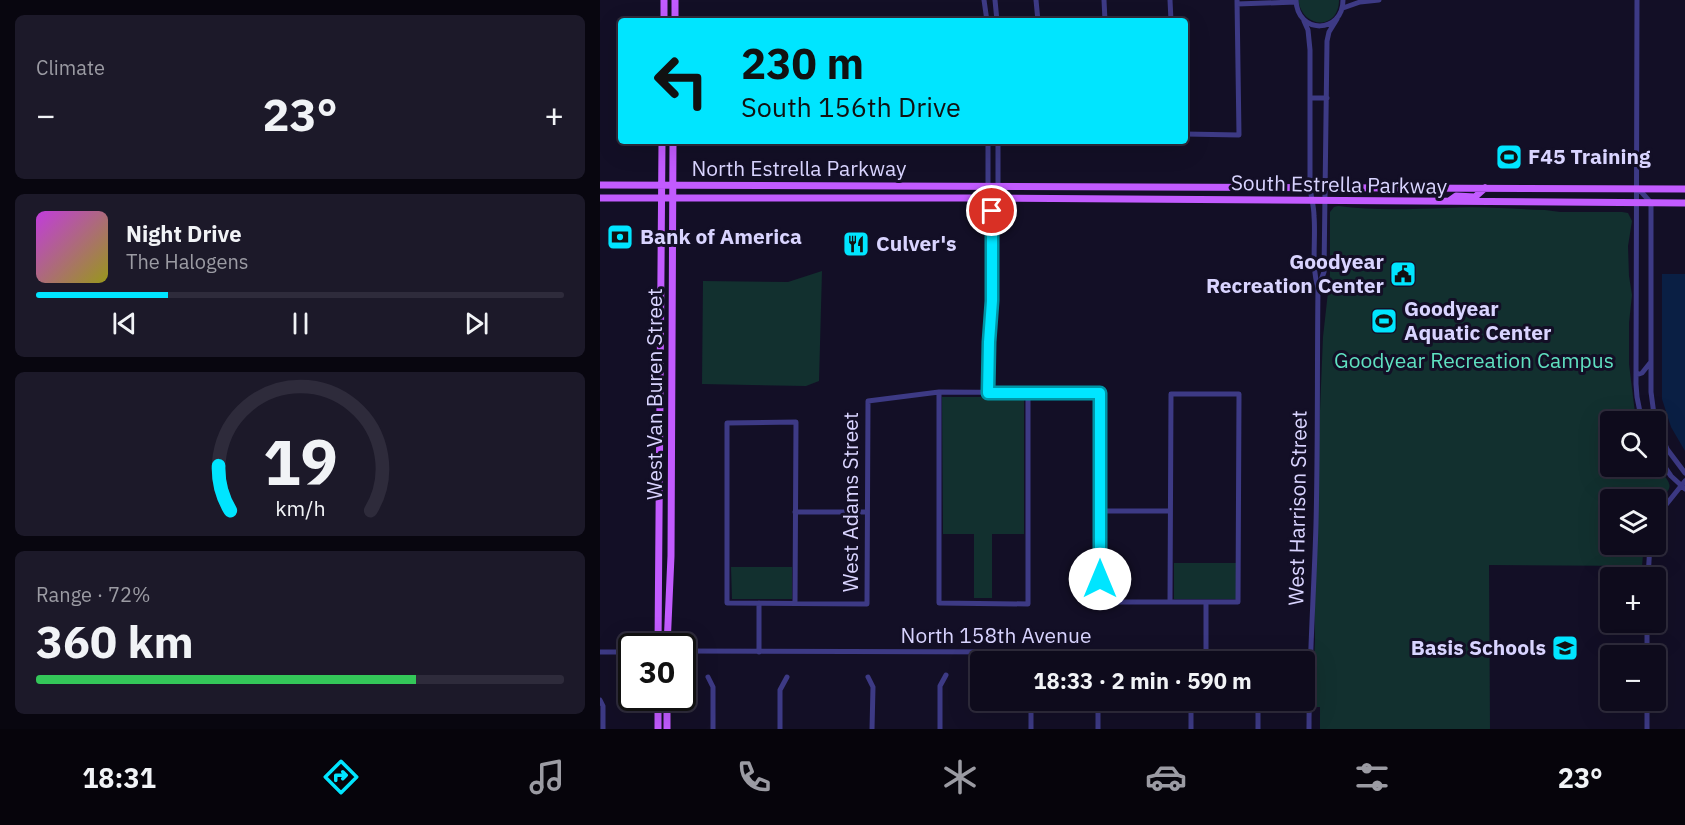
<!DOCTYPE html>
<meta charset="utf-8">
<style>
body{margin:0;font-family:"IBM Plex Sans",sans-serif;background:#1c1929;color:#f1f3f6;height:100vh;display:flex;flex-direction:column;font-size:22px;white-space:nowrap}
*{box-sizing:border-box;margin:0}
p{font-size:20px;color:#9b9ba3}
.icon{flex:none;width:33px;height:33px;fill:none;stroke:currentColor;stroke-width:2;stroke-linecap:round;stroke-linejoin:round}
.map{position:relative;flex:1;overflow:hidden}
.panel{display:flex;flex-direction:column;gap:15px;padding:15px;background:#08060f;width:600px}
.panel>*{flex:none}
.banner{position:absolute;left:18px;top:18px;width:570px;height:126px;border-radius:6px;box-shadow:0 6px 24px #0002,0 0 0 2px #2e2b3b;background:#00e5ff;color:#111;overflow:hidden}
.tools{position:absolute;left:1000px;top:411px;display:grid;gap:12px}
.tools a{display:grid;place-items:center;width:66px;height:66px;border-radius:6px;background:#0e0b1c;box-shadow:0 6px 24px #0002,0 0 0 2px #2e2b3b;font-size:30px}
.speed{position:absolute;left:18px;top:633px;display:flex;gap:12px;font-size:30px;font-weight:700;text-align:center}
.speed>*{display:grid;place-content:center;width:78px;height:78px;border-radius:50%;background:#0e0b1c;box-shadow:0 6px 24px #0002,0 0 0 2px #2e2b3b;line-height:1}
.speed .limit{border:3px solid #111;border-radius:9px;background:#fff;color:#111}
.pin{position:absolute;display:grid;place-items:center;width:51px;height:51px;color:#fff;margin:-26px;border:3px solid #fff;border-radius:50%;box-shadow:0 2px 6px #0007}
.me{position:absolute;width:66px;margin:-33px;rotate:0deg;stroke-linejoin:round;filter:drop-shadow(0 0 4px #0008)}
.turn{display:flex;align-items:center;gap:21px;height:126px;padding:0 24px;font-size:27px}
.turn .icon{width:78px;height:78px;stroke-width:2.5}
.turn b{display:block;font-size:42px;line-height:51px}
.big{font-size:45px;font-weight:800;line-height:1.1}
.panel .tile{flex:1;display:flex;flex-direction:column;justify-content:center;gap:9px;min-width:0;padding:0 21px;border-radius:9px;background:#1c1929}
.panel .dial{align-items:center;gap:0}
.dial svg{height:156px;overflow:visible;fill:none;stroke:#2e2b3b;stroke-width:7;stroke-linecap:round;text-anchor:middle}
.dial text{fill:#f1f3f6;stroke:none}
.song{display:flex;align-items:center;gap:18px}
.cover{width:72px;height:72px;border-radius:9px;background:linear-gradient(135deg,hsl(290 70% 55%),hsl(60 70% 35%))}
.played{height:6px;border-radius:3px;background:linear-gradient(90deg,#00e5ff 25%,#2e2b3b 25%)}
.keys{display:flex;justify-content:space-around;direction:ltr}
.heat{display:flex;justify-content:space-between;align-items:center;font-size:33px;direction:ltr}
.charge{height:9px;border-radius:4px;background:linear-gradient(90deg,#34c759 72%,#2e2b3b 0)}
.trip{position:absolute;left:370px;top:651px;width:345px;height:60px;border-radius:6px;background:#0e0b1c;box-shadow:0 6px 24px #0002,0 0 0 2px #2e2b3b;font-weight:800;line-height:60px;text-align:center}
.dock{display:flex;height:96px;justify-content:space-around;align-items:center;background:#06040b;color:#9b9ba3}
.dock .icon{width:42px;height:42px}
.dock .selected{color:#00e5ff}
.dock b{font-size:27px;color:#f1f3f6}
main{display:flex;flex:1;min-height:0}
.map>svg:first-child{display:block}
</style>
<main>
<section class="panel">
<div class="tile"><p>Climate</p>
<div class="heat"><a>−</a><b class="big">23°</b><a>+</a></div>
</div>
<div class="tile">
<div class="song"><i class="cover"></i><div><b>Night Drive</b><p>The Halogens</p></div></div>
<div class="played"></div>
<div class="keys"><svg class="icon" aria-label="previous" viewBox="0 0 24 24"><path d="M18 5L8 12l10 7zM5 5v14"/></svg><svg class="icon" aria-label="pause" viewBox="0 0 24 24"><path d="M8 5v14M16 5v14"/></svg><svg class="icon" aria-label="next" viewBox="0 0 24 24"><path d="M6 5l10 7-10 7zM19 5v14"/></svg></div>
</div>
<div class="tile dial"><svg viewBox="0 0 100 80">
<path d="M14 69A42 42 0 1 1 86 69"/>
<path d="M14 69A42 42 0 0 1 8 46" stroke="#00e5ff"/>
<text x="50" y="56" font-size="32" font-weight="700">19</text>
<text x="50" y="72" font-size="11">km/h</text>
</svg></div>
<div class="tile"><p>Range · 72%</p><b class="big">360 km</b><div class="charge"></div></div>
</section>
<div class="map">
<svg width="1085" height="729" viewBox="0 0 1085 729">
<rect width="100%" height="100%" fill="#130f26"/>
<path fill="#12302f" d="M698,0H739C739,30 703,30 698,0Z
M738,206C774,211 811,209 848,208C880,206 913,209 945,210L960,212H1022L1028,213L1032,221L1028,246L1029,276L1032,295L1029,323V364L1036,421L1011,422V466H1056V464C1076,491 1072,483 1056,508V500H1011V544L1044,545L1042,566L889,565L890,729H720V707H712L715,640L714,596L716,508L723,337L730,274V212L734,207Z
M222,271L219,381L206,386L102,384L103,281L188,282Z
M342,397H424V534H392V598H374V534H343Z
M574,563H636V599H574Z
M131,567H192V599H132Z"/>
<path fill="#0a1f44" d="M1062,274H1085V451L1071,427L1062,399Z"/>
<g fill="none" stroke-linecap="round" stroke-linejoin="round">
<path stroke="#3d3a85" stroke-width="5" d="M384,0L387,21
M395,0L397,21
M436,0L438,21
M504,0L505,21
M570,0L571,21
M696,0C697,35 743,34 743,0
M1037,0L1036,384L1037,397L1042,422
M637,4L696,2
M743,8L760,2L779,0
M704,21L708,30L710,50V187C711,197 714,206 714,216C716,239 711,265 718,288C717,367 718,446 716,524C714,593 709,661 709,729
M711,98H727
M585,134L639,135L637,0
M388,141V187L392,198V301L388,393
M1038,188L1051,203V392L1055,422
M392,198L398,187V141
M718,288L724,272L727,41L729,32L737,19
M1036,375L1042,373L1050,363
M339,392V603L428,604V393
M1056,423L1067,449L1085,473
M1056,454L1071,476L1085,489
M500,511H570
M195,512H266
M1056,522L1065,506L1085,481
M1048,578L1050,544
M606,602V653
M159,603V652
M195,603L196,422L127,423V603L267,604L268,401L339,392L500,393V602H638L639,394H571L570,602
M82,651L709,653
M0,652H32
M1047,656V622
M108,677L113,687V729
M268,677L273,687L272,729
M0,700L3,706V729
M591,700V729
M180,729V690L187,677
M340,729V686L346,675
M431,729V700
M498,729V700
M658,729V700
M1047,729V700"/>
<path stroke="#c25bff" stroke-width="7" d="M64,21V0
M75,21V0
M0,185L1085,189
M0,198H392L1085,203
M849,201L856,196L875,197L885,188
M58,646L62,141
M67,646L71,556L73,141
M58,729V698
M67,729V698"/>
</g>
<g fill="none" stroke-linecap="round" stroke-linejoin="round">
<defs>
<path id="route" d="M392,211V301L389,342L388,393H500V579"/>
</defs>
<use href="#route" stroke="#0095a6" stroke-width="15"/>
<use href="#route" stroke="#00e5ff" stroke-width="10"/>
</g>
<defs>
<symbol id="stadium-square" viewBox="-11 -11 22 22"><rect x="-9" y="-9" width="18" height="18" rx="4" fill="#00e5ff" stroke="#130f26"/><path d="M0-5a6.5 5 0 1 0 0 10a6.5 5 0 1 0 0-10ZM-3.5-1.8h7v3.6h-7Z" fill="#111"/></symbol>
<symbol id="bank-square" viewBox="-11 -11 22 22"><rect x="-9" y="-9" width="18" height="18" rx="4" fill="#00e5ff" stroke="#130f26"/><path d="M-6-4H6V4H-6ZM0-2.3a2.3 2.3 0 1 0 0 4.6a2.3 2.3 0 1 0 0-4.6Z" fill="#111"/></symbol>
<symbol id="restaurant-square" viewBox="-11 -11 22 22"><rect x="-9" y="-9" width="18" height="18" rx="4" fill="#00e5ff" stroke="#130f26"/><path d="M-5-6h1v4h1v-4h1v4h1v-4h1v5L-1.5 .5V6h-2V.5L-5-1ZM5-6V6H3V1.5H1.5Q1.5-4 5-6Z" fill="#111"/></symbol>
<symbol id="civic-square" viewBox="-11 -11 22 22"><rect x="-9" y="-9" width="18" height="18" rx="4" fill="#00e5ff" stroke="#130f26"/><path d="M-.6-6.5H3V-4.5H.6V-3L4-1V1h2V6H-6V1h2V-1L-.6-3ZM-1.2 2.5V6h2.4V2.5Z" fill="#111"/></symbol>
<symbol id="school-square" viewBox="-11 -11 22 22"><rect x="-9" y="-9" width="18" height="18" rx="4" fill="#00e5ff" stroke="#130f26"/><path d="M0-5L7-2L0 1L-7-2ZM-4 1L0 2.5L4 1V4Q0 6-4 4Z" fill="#111"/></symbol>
</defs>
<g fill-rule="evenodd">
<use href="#stadium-square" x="894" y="142" width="30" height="30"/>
<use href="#bank-square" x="5" y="222" width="30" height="30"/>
<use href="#restaurant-square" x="241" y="229" width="30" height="30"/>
<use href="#civic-square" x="788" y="259" width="30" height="30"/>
<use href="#stadium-square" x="769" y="306" width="30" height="30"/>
<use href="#school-square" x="950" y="633" width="30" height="30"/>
</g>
<g text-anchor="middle" stroke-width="6" stroke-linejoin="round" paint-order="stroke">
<g font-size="21" font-weight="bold" fill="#d9d4ff" stroke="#130f26" text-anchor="start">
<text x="928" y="164">F45 Training</text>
<text x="40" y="244">Bank of America</text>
<text x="276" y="251">Culver's</text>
<text x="784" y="269" text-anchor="end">Goodyear<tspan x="784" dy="24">Recreation Center</tspan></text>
<text x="804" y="316">Goodyear<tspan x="804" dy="24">Aquatic Center</tspan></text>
<text x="946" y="655" text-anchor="end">Basis Schools</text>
</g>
<g font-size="21" fill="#d9d4ff" stroke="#130f26">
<text x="199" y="176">North Estrella Parkway</text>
<text transform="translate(739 185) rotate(1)" y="7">South Estrella Parkway</text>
<text transform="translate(55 394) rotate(-90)" y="7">West Van Buren Street</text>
<text transform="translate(251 502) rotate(-90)" y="7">West Adams Street</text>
<text transform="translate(698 508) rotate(-89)" y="7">West Harrison Street</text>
<text x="396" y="643">North 158th Avenue</text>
</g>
<g font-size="21" fill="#5fe0c0" stroke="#130f26">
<text x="874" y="368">Goodyear Recreation Campus</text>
</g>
</g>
</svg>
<div class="tools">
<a><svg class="icon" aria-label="search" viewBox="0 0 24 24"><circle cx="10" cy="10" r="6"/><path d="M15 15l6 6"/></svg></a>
<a><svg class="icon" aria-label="layers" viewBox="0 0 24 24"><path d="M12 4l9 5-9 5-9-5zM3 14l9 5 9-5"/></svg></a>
<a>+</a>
<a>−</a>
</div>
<div class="speed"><div class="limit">30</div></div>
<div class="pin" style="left:392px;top:211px;background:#d93025"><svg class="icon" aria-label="arrive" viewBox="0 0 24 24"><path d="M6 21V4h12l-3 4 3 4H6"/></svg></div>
<svg class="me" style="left:500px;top:579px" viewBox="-20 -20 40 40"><circle r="19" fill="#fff"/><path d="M0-13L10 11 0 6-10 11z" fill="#00e5ff"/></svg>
<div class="trip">18:33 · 2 min · 590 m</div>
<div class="banner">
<div class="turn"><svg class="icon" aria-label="left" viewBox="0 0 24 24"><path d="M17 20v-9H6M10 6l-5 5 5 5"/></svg><div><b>230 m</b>South 156th Drive</div></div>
</div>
</div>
</main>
<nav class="dock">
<b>18:31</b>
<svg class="icon selected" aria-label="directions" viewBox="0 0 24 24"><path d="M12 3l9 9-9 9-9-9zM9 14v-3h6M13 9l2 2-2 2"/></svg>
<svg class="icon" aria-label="music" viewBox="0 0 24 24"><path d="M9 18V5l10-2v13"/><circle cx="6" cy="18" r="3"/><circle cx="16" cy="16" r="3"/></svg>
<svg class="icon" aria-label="phone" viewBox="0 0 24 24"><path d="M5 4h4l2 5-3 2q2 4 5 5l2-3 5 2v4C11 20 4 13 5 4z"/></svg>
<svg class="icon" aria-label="climate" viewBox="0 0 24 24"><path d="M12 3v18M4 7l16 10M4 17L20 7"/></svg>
<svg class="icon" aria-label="car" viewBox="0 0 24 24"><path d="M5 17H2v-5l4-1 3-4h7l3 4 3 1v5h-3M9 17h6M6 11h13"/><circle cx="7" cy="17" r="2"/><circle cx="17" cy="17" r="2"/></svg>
<svg class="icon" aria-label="filters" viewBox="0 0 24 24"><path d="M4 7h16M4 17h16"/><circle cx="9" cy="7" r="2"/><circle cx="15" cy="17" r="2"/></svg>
<b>23°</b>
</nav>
